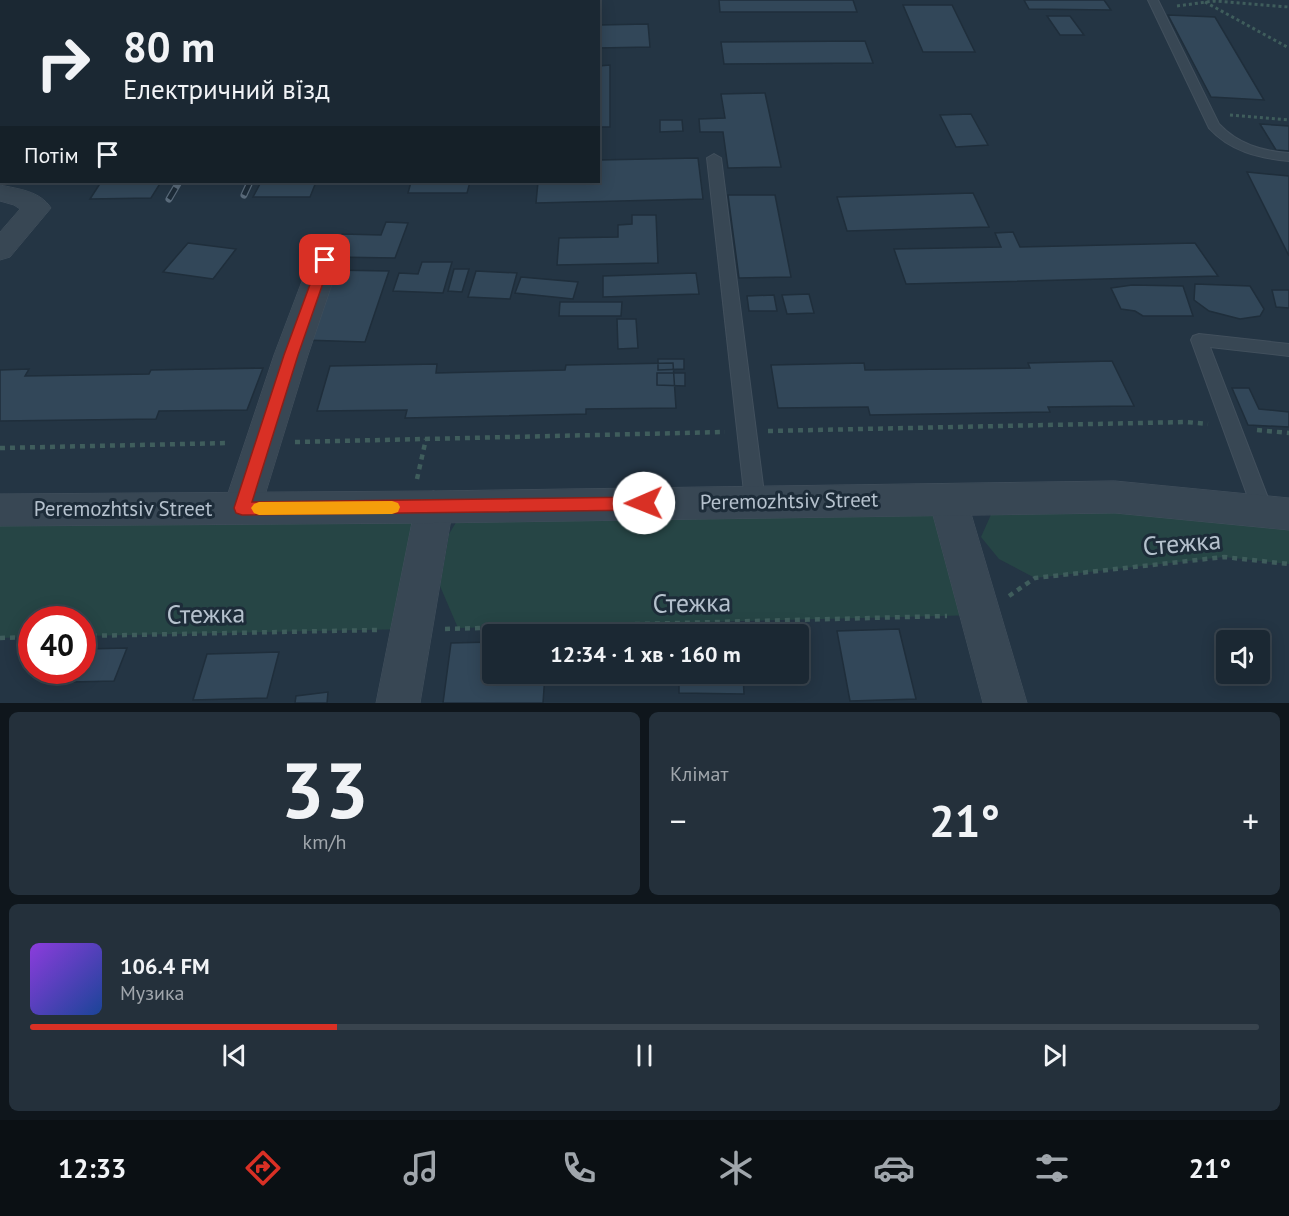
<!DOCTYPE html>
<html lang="uk">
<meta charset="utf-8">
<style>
body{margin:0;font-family:"PT Sans",sans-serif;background:#24303b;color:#f1f3f6;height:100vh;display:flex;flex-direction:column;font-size:22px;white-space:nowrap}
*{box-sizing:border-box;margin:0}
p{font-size:20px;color:#a0a6ac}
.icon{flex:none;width:33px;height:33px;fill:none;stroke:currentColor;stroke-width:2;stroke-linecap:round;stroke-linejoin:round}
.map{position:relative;height:703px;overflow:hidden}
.drawer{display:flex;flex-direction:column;gap:9px;padding:9px;background:#0f161c;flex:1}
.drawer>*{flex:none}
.hud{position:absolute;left:0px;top:0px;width:600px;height:183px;box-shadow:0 3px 15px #0003,0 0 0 2px #39444e;background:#1b2833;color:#f1f3f6;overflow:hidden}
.buttons{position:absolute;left:1216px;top:630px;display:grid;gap:12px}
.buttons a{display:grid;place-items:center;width:54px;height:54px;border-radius:6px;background:#1b2833;box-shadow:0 3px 15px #0003,0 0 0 2px #39444e;font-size:30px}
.speed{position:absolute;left:18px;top:606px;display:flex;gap:12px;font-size:30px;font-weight:700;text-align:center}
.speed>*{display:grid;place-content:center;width:78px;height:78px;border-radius:50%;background:#1b2833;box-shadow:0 3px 15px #0003,0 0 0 2px #39444e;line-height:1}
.speed .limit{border:9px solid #d22;background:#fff;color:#111}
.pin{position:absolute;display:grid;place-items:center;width:51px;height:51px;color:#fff;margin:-26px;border-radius:12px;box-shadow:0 3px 9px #0006}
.me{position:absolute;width:66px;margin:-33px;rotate:269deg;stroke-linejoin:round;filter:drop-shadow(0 0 4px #0008)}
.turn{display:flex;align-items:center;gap:21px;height:126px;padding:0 24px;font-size:27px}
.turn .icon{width:78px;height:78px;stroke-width:2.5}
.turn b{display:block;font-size:42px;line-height:51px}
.then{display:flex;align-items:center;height:57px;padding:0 24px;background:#0003;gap:12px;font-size:22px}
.big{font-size:45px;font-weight:700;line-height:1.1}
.drawer .widget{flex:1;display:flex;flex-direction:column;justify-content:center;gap:9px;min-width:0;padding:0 21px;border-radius:9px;background:#24303b}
.drawer .dial{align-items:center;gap:0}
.dial b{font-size:78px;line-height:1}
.song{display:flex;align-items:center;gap:18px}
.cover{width:72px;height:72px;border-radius:9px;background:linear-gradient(135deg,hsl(270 70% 55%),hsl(220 70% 35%))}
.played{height:6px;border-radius:3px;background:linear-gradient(90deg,#d93025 25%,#39444e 25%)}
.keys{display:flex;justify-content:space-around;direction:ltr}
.heat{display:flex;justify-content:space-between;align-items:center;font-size:33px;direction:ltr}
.drawer .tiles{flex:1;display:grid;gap:9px;grid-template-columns:1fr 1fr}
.widget:last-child{grid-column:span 2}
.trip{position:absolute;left:482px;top:624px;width:327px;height:60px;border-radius:6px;background:#1b2833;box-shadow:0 3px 15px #0003,0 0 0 2px #39444e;font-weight:700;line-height:60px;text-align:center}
.menu{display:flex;height:96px;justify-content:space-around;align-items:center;background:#0b1014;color:#a0a6ac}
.menu .icon{width:42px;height:42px}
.menu .active{color:#d93025}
.menu b{font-size:27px;color:#f1f3f6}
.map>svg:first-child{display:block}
</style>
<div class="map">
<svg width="1289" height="703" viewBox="0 0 1289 703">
<rect width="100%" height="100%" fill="#243544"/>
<path fill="#264545" d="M998,499L1289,514V564L1224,557L1035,578L999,559L981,537Z
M909,500L956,529L980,615L458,628L440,586L449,534L466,506Z
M434,507L411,629L83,636L82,620H32L31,637L0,638V510Z"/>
<path fill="#324759" stroke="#1f2e3b" stroke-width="1.5" d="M719,0H853L857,12H720Z
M1024,0H1104L1111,10L1029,9Z
M903,5H952L975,52H923Z
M1168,15L1215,17L1264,100L1211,97Z
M1047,16H1070L1084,35H1060Z
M648,24L650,47L598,48V25Z
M865,41L873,63L724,64L721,42Z
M610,65V127H598V66Z
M765,93L781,167L728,168L723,132H700L699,119L725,118L721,94Z
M971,114L988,145L956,147L940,115Z
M660,120H682L683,131L660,132Z
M1260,124L1289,126V151L1276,150Z
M698,158L703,199L536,203L538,182H598V160Z
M1247,172L1289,176V256Z
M101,182H161L151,198L90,199Z
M261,182H316L310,197H253Z
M411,182H470L467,193H408Z
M973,193L989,227L847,231L837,197Z
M728,195H775L791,277L739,278Z
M632,215H656L658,263L557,265L559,238L618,237V225L632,224Z
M386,222L408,223L395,258L333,257L342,234L381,235Z
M1013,232L1020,247L1195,243L1218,276L906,284L894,249L1001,247L995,233Z
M188,243L236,249L213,279L163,272Z
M422,262H452L443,293L393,291L399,273L418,274Z
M454,269H469L462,292L448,291Z
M332,270L389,271L365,342L304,340Z
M476,271L517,273L510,299L468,297Z
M696,273L699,294L603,297V276Z
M521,277L578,282L573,299L515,293Z
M1195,284L1250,286L1264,309L1260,316L1240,319L1209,311L1194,300Z
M1132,285L1183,286L1193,316H1143L1135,311L1121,309L1111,288Z
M1272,290H1289V308L1276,307Z
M809,294L814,313L787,314L782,295Z
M774,295L777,311H749L747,296Z
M560,302H622L621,316H559Z
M617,319H636L638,348L618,349Z
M658,359H684V369L658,370Z
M1112,361L1134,406L1048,407L1050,412L870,415L868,407L778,408L771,365L864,363L865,370L1030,368L1028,363Z
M673,363L676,408L586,409V414L405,418L407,410L317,411L330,366L437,364L436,373L565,370L566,365Z
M263,368L247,410L159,411L156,419L0,421V370L29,369L25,376L149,374L151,370Z
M657,373H685V386L657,385Z
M1232,388H1249L1259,409L1289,412V427L1248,425Z
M899,629L916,699L850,701L837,631Z
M492,642V674H545L543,703H443L451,643Z
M127,648L114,681L72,682L77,670H82V657L86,649Z
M279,652L267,698L193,700L207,654Z
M679,674H743L744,694L679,693Z
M328,692L327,703H295L296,696Z"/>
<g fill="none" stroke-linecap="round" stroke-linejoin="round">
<defs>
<path id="service" d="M1148,0H1158L1219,124C1238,144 1261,151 1289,153V161C1258,158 1230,151 1209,128Z
M714,154L721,158L765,501L762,507L755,509L748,507L745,501L707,158Z
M1199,334L1289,344V356L1210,347L1273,511L1270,517L1263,519L1256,517L1253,511L1191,340L1193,336Z"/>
<path id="minor" d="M0,185C19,189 40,191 51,208L10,257L0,260V232L20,209L14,205L0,201Z
M325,250L336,253L340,260L308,355L261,508L256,519L242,524L228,519L223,508L274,355L310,260L314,253Z
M948,484L961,489L967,500L1027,703H983L929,500L935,489Z
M434,491L448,496L453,507L420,703H376L415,507L420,496Z"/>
<path id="tertiary" d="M1115,481L1289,498V530L1115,513L434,523L0,526V494L434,491Z"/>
</defs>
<use href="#service" stroke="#42505d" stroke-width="2"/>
<use href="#minor" stroke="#42505d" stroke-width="1"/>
<use href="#tertiary" stroke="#42505d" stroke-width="1"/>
<path stroke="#3f5d5c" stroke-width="3" stroke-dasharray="3 3" stroke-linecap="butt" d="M1205,2L1289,48
M1177,6L1214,1L1289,7
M1230,115L1289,120"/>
<path stroke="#3f5d5c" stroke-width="4.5" stroke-dasharray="5 5" stroke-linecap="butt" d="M1257,430L1289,433
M768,431L1186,422L1208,424
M295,442L725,432
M0,448L230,443
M417,479L426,439
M1009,596L1035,578L1224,557L1289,564
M445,629L947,616
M82,636L377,630
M0,638L32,637"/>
<use href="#service" fill="#384754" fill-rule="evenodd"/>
<use href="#minor" fill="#384754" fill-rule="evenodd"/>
<use href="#tertiary" fill="#384754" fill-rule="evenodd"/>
<defs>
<path id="rail" d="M244,195L250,182
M169,199L179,182"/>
</defs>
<use href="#rail" stroke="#5a6b7b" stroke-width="7"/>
<use href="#rail" stroke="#1d2c39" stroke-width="4.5" stroke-dasharray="13" stroke-linecap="butt"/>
</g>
<path fill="#d93025" stroke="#8d1f18" stroke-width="1.5" d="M325,256L331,260L298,355L252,502L644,497L650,499L652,503L650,508L644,510L242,515L236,513L234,508L284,355L319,260Z"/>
<path fill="#f59e0b" d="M392,501L398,503L400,507L398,512L392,514L259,515L254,513L251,508L254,504L259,502Z"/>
<g text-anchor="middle" stroke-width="6" stroke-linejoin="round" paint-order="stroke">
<g font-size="21" fill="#b5c1cd" stroke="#1d2c39">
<text transform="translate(789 501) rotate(-1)" y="7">Peremozhtsiv Street</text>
<text x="123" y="516">Peremozhtsiv Street</text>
</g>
<g font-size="26" fill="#b5c1cd" stroke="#1d2c39">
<text transform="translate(1182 543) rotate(-5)" y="9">Стежка</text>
<text transform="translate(692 603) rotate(-1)" y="9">Стежка</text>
<text transform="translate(206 614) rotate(-1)" y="9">Стежка</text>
</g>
</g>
</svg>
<div class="buttons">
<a><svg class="icon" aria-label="sound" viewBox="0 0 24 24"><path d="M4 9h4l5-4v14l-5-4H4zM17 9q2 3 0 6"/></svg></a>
</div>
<div class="speed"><div class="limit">40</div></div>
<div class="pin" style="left:325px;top:260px;background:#d93025"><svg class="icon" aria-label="arrive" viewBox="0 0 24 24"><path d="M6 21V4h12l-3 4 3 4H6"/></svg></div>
<svg class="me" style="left:644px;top:503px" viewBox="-20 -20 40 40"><circle r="19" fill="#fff"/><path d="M0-13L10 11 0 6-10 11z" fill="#d93025"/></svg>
<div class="trip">12:34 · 1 хв · 160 m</div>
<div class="hud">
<div class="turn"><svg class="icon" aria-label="right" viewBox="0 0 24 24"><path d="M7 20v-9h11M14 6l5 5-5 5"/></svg><div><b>80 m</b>Електричний вїзд</div></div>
<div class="then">Потім<svg class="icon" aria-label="arrive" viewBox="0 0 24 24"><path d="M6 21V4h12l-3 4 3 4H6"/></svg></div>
</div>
</div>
<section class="drawer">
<div class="tiles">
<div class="widget dial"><b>33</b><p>km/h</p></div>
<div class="widget"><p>Клімат</p>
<div class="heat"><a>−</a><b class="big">21°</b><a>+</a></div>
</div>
<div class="widget">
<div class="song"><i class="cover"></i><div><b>106.4 FM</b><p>Музика</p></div></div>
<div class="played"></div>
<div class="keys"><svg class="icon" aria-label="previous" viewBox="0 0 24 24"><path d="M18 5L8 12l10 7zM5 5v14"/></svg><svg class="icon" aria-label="pause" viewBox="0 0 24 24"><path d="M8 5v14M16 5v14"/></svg><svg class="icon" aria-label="next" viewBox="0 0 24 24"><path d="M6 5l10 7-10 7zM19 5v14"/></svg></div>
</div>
</div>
</section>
<nav class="menu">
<b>12:33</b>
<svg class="icon active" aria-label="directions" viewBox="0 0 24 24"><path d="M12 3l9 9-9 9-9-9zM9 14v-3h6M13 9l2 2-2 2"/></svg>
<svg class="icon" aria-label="music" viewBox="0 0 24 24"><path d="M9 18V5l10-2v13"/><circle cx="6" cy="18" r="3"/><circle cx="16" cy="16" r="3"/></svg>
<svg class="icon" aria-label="phone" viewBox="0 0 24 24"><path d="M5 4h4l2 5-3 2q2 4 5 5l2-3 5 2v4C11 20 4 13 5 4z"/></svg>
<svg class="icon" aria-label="climate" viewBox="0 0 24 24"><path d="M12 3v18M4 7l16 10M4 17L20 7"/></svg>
<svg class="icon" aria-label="car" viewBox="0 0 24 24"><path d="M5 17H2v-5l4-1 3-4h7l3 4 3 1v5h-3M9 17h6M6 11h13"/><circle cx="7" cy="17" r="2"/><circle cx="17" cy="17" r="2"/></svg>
<svg class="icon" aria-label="filters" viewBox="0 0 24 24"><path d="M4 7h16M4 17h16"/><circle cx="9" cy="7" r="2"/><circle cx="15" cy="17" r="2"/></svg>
<b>21°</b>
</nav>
